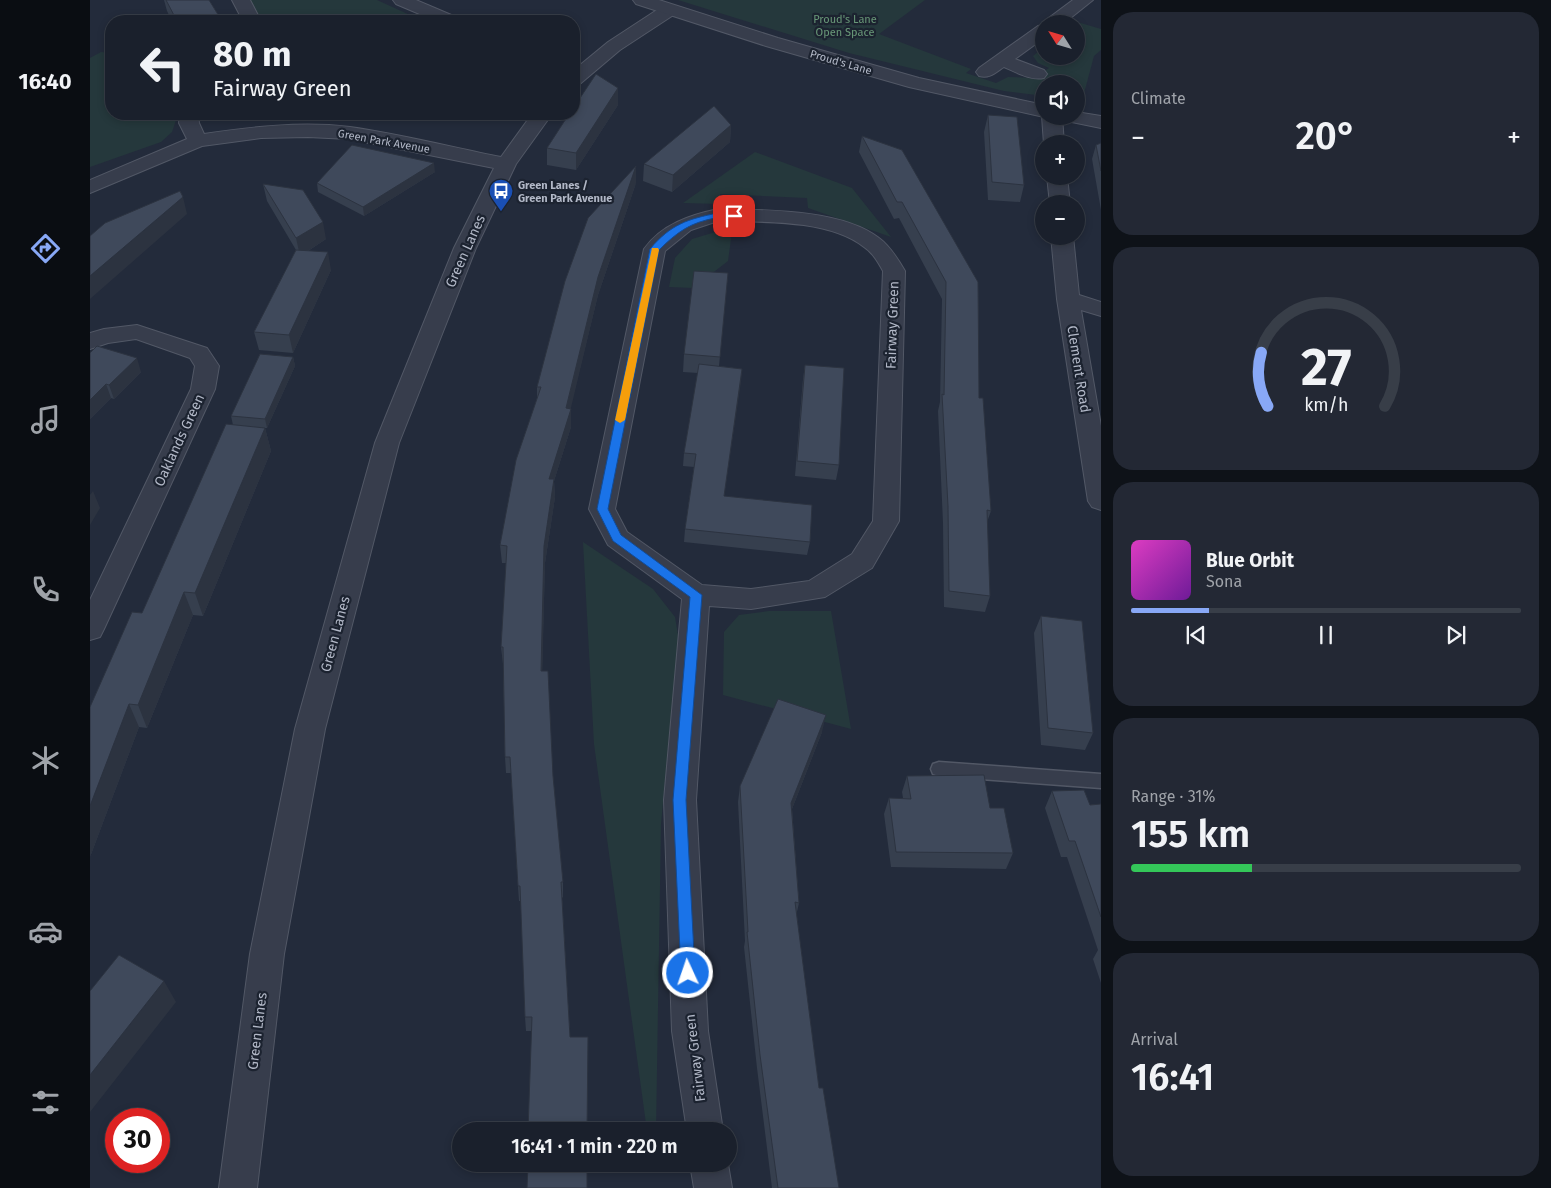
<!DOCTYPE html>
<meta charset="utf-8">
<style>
body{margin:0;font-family:"Fira Sans",sans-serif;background:#232834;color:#f1f3f6;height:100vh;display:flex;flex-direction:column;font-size:19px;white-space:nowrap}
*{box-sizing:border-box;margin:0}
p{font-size:16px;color:#9fa3a9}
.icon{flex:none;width:28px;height:28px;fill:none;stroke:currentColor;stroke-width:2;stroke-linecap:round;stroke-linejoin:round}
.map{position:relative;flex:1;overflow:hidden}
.drawer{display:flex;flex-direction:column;gap:12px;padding:12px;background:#0e1218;width:450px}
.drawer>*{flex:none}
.banner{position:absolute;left:15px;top:15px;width:475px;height:105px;border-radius:20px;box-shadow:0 2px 8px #0003,0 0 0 1px #383e48;background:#1a202c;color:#f1f3f6;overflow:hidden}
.needle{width:32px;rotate:307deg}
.fabs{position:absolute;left:945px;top:15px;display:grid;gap:10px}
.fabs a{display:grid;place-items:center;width:50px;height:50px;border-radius:50%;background:#1a202c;box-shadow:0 2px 8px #0003,0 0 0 1px #383e48;font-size:25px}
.speed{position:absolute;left:15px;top:1108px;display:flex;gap:10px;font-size:25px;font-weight:700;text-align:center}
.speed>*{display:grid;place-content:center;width:65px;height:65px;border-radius:50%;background:#1a202c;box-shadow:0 2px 8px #0003,0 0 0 1px #383e48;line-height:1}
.speed .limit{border:8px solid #d22;background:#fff;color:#111}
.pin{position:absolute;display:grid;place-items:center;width:42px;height:42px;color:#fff;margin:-21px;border-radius:10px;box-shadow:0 2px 8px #0006}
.me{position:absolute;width:55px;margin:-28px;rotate:357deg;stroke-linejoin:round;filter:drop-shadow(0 0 4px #0008)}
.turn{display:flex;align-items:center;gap:18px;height:105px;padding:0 25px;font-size:22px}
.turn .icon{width:65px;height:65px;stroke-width:2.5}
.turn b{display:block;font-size:35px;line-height:42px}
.big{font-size:38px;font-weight:600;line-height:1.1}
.drawer .tile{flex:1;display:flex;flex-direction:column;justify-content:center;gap:8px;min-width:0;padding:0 18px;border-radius:20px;background:#232834}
.drawer .dial{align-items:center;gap:0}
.dial svg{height:130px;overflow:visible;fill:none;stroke:#383e48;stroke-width:7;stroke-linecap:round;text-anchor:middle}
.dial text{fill:#f1f3f6;stroke:none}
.song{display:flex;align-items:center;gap:15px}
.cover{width:60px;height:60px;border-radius:8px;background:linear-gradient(135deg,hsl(310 70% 55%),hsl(280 70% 35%))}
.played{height:5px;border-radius:2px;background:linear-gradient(90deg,#88a8f6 20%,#383e48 20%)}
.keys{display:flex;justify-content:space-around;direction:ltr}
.heat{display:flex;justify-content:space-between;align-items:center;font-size:28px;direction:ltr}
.charge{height:8px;border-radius:4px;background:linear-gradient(90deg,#34c759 31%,#383e48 0)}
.trip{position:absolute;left:362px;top:1122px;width:285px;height:50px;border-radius:25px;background:#1a202c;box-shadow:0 2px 8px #0003,0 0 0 1px #383e48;font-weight:600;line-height:50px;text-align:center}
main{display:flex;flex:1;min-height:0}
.menu{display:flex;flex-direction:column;width:90px;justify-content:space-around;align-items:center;background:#0a0d12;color:#9fa3a9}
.menu .icon{width:35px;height:35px}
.menu .on{color:#88a8f6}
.menu b{font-size:22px;color:#f1f3f6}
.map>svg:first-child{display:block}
</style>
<main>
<nav class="menu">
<b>16:40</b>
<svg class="icon on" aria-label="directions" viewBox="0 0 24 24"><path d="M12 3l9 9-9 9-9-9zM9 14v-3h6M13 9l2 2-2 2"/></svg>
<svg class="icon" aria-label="music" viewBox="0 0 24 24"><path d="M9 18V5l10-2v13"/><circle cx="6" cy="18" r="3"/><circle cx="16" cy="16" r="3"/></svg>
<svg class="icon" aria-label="phone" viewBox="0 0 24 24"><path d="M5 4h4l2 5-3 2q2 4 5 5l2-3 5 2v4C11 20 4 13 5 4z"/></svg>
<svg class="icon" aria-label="climate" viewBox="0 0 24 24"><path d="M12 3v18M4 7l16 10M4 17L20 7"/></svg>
<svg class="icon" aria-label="car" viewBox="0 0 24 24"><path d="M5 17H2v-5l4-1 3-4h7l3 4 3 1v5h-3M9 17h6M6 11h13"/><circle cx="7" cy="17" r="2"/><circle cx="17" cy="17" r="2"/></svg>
<svg class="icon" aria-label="filters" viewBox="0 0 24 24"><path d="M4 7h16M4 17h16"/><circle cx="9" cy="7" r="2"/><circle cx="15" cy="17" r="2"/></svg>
</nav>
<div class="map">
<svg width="1011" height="1188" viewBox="0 0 1011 1188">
<rect width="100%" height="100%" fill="#232b3b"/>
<path fill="#25383c" d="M158,0H287L333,21H172Z
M588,0H835L789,34L881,69L876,73L906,83L918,77L945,78L959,68L948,63L943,56L954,47V56H986V24H981L984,21L1011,29V50L1004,56L992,101L986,100V84H954V96L914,91L759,53Z
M11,52L21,53V114H88L82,132L71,142L0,167V58Z
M665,152L762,188L801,237L718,208L717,198L630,194V204L593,203Z
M639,228L641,239L638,261L603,288L579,287L585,258L602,239Z
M493,542L563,589L585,617L591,653L581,717L571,824L566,1131H557L504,744Z
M679,611H741L761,729L633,695L634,632L649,615Z"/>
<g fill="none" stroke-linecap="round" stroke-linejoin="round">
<defs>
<path id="service" d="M849,762L1011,774V788L849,776L843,774L841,769L843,764Z"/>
<path id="minor" d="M142,0H160L171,21H153Z
M303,0H326L366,17L369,21H346L306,4Z
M983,0H1003L973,24L954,25L956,20Z
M579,5L585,6L588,10L585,14L530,50L491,83L484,84V70L518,42L573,6Z
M954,25V38L925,59L954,70L957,74L954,78C941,81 926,72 914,67C905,73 899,79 889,76L886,72L889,68L948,26Z
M90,114H108L109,123L114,134C162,127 211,121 260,127C310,134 361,147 411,157L442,114H462L426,164L386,248L309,443L235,729L194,954L167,1188H129L160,954L205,729L285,443L364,248L404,168L259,139L218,137L171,138L112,146L0,193V180L97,139L89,123Z
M954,114V116H972L974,144H954L952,116Z
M957,176H977L980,204H960Z
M628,209C674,210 752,209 789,238C800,246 808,259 815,271L809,521L805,528L782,568L735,597L661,609L619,606L606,800L618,1031L633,1131H597L582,1031L574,800L592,599L518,545L499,509L554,249C572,224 600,215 628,209ZM628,221C671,222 739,219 774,247C783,253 788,262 793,271L783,521L762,554L719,581L661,589L612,585L537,532L525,509L575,251L601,230Z
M961,236H983L989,295L1011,302V316L991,310L1011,426V510L1002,507L998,501L967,299Z
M47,325L117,348L129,366L125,389L14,629L10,637L0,640V600L101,389L105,366L100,358L46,339L18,343L0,349V333L14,329Z
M600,1164H638L642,1188H604Z"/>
<path id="tertiary" d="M543,0H569L688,38L829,78L954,105V116H956L954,117L819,87L676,46L546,4Z
M986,112L1011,116V128L972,120L970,116H986Z"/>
</defs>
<use href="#service" stroke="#525866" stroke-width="3"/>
<use href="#minor" stroke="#525866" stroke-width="2"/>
<use href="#tertiary" stroke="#525866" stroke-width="2"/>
<use href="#service" fill="#373d4c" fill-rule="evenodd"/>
<use href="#minor" fill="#373d4c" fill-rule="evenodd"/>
<use href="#tertiary" fill="#373d4c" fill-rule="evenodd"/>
</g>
<path fill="#363f4e" d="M74,0H119L132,21H82L77,11Z
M528,88V105L486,170L457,165V148Z
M898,115L934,185L930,202L898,200L894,132Z
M641,125L640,142L582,192L553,181L554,164Z
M772,136L888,282L889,398L901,511L897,522L900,596L895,612L854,607L853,523L848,411L850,402L852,299L809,218L804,219L769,152Z
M1011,143V210L1002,159L1006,145Z
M345,172L274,216L228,192L227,183Z
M546,183L508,295L480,409L481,427L464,481L465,497L455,563L452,671L473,882V897L472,898L480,1037L498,1131L441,1031H436L435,1017L431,901H429L428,886L421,773H416L415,757L413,664L411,647L416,563H412L410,545L447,398V387Z
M173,184L236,239L218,251L241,270L203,353L169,350L164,332L206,250L177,201Z
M638,273L629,366L652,369L634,496L720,542L717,555L594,542L595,529L604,467L593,466L594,453L608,373L593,372L594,354Z
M7,346L51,372L24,399L21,398L0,419Z
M203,357L205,366L177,428H175L181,451L113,616L103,615L57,728L49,727L0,857L52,613L143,425L141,416Z
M715,365L749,465L746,480L705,476L713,379Z
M951,616L1003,733L995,750L951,745L944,633Z
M732,732L702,809L709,903L706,916L729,1088L749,1188H682L667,1068L654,947L655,941L648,802L650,786Z
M817,776L900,808L923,853L916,869L801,867L794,814L799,798H813L812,792Z
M962,791L1000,805L1011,804V983L1003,959L1008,950L977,857H971L955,808Z"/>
<path fill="#2c3340" d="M528,88V105L486,170V153Z
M641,125L640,142L582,192L583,175Z
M344,163L345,172L274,216L273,207Z
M546,166V183L508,295L479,416L481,409V427L464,481L465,497L455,563L452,688L451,671L454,546L459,479L508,277Z
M93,197L97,214L0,299V276Z
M233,222L236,239L210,256L206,238Z
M238,252L241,270L203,353L199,335Z
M203,357L205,366L177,428L175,419Z
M47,358L51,372L24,399L19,385Z
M652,369L651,382L632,509L634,496Z
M16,384L21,398L0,419V400Z
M175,428L181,451L113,616L105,593Z
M3,491L10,508L0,525V495Z
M94,592L103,615L57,728L48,705Z
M39,704L49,727L0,857V806Z
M736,715L732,732L698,819L701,803Z
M74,981L86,1002L0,1112V1075Z"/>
<path fill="#3f495b" stroke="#2c3340" d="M76,0H119L132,21H87Z
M506,74L528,88L486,153L457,148L479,114H484V107Z
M624,106L641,125L583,175L554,164Z
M898,115L927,117L934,185L902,182Z
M772,136L812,150L888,282L889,398H893L901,511L897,510L900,596L859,591L858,506L852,394L854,395L856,282L812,202H807Z
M1011,143V171L1006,145Z
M262,145L344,163L273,207L227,183Z
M546,166L508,277L476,408L481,409L459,479H464L454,546L451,671H458L463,776L473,882H471L480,1037H498L497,1131H438L442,1017H435L430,886H428L420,757H415L413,647H411L417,546L410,545L426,460L451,387H447L475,281L498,218Z
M173,184L213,190L233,222L206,238Z
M90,191L93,197L0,276V236L15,223Z
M206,250L238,252L199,335L164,332Z
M604,271L638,273L630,357L594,354Z
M7,346L47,358L19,385L16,384L0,400V353Z
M170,354L203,357L175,419L141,416Z
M609,364L652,369L634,496L722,505L720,542L595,529L606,454L594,453Z
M715,365L754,368L749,465L707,461Z
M136,424L175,428L105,593L94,592L48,705L39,704L0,806V707L42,612L52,613Z
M951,616L992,621L1003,733L958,728Z
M688,699L736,715L701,803L709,903L705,902L729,1088H733L749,1188H688L670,1055L657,932H658L650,786Z
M894,775L900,808H914L923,853L806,852L799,798L821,799L817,776Z
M994,790L1000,805L1011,804V917L985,841H979L962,791Z
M29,955L74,981L0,1075V991Z
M438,1164H497V1188H437Z"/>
<path fill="#1a73e8" stroke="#114b97" d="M628,213H644L649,216C643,220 634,217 626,218C601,222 587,232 569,250L518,509L531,535L612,595L596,800L605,973L603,978L598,980L593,978L591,973L583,800L600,597L523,541L507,509L560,249C581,224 598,219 628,213Z"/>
<path fill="#f59e0b" d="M562,248H568L569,250L535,420L530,423L525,420Z"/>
<defs>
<symbol id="bus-pin" viewBox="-11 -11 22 30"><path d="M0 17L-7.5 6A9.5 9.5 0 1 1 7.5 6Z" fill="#1a4fb4" stroke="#1c2330"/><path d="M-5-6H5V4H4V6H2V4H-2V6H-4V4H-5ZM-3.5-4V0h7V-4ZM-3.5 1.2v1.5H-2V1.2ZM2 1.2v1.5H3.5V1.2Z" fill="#fff"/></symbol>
</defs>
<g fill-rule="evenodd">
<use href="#bus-pin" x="397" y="177" width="28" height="38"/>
</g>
<g text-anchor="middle" stroke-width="4.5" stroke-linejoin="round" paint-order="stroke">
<g font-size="11" fill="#699878" stroke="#1c2330">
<text x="755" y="23">Proud's Lane<tspan x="755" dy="13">Open Space</tspan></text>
</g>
<g font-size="11" fill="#b2b8c7" stroke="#1c2330">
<text transform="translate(751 62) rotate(16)" y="4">Proud's Lane</text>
<text transform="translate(294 141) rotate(10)" y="4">Green Park Avenue</text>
</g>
<g font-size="11" font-weight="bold" fill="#b2b8c7" stroke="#1c2330" text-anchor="start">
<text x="428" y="189">Green Lanes /<tspan x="428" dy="13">Green Park Avenue</tspan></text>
</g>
<g font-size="14" fill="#b2b8c7" stroke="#1c2330">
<text transform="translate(375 251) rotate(-66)" y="5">Green Lanes</text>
<text transform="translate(802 325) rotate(-88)" y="5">Fairway Green</text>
<text transform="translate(989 369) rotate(81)" y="5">Clement Road</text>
<text transform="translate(89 440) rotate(-65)" y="5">Oaklands Green</text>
<text transform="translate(245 634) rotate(-75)" y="5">Green Lanes</text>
<text transform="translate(167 1031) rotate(-83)" y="5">Green Lanes</text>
<text transform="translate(605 1058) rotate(-97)" y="5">Fairway Green</text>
</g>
</g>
</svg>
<div class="fabs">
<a><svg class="needle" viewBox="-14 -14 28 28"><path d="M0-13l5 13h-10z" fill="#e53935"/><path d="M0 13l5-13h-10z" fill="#9fa3a9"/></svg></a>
<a><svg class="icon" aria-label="sound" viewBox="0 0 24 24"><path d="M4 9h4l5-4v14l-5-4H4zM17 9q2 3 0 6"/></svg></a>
<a>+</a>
<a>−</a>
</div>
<div class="speed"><div class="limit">30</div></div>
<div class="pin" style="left:644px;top:216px;background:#d93025"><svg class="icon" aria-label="arrive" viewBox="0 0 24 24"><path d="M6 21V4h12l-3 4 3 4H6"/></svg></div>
<svg class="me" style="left:598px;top:973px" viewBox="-20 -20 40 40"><circle r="17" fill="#1a73e8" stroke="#fff" stroke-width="3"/><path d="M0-11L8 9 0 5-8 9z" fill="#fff"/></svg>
<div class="trip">16:41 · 1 min · 220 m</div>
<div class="banner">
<div class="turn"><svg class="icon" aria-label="left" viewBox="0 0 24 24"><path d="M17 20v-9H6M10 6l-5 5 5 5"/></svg><div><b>80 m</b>Fairway Green</div></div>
</div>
</div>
<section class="drawer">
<div class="tile"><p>Climate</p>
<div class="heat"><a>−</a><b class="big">20°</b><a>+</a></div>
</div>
<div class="tile dial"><svg viewBox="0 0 100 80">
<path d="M14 69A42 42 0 1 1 86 69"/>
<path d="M14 69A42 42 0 0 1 10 36" stroke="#88a8f6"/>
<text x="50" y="56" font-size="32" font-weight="700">27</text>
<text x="50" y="72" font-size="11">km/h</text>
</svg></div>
<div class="tile">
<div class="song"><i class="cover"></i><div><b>Blue Orbit</b><p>Sona</p></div></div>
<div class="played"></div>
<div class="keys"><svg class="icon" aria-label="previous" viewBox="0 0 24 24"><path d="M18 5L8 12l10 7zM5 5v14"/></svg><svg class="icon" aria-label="pause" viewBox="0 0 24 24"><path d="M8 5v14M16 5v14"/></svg><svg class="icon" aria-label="next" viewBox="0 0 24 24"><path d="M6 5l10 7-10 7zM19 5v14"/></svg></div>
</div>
<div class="tile"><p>Range · 31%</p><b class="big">155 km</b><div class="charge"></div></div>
<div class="tile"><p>Arrival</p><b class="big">16:41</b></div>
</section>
</main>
